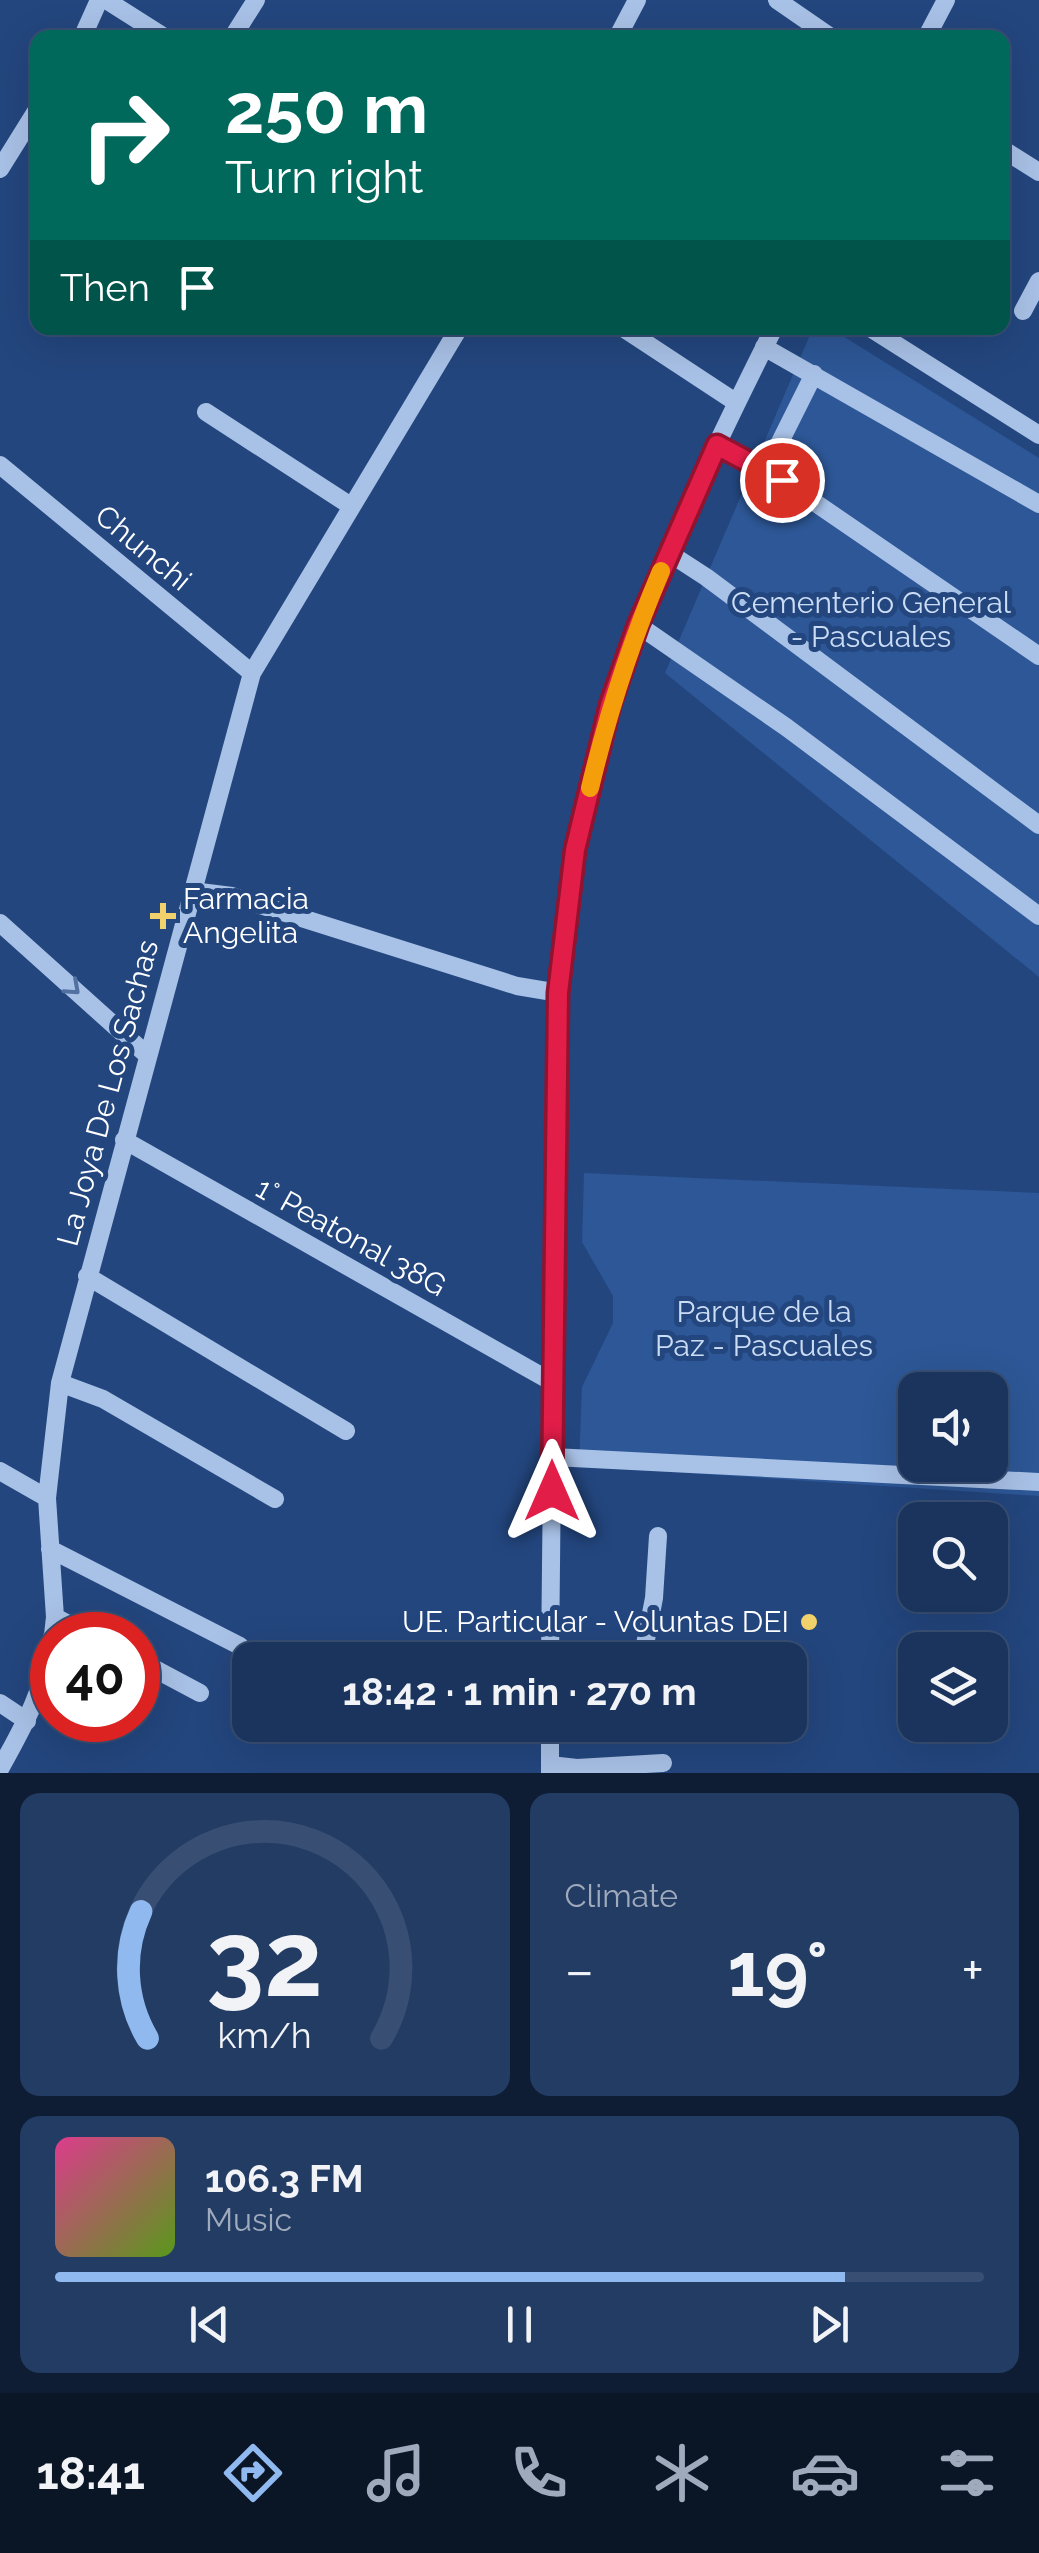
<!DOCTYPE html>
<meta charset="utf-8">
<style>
body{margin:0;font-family:Raleway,sans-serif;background:#233c64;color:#f1f3f6;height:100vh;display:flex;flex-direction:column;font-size:38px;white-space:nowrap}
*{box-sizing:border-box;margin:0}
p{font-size:32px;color:#9faabc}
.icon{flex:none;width:55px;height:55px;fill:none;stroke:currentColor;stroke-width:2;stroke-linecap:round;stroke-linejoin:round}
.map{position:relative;height:1773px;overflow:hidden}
.side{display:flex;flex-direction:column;gap:20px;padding:20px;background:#0e1d34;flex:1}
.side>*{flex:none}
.banner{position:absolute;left:30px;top:30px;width:980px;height:305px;border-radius:20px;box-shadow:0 10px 40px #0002,0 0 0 2px #384f73;background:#00695c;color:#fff;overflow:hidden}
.fabs{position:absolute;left:898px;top:1372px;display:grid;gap:20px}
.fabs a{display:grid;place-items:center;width:110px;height:110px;border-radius:20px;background:#1a345e;box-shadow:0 10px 40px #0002,0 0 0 2px #384f73;font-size:50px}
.speed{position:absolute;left:30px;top:1612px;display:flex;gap:20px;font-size:50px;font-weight:700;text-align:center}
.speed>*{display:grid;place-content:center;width:130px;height:130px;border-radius:50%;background:#1a345e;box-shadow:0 10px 40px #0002,0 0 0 2px #384f73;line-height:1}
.speed .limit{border:15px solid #d22;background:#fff;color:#111}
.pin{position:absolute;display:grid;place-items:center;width:85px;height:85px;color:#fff;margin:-42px;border:5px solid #fff;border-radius:50%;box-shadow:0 2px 10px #0007}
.me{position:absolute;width:110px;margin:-55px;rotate:0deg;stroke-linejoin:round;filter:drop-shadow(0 0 8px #0008)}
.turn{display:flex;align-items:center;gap:35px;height:210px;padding:0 30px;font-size:45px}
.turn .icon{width:130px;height:130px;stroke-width:2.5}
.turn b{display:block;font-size:70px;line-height:85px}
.then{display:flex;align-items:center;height:95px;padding:0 30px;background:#0003;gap:20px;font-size:38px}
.big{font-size:75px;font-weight:700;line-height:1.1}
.side .widget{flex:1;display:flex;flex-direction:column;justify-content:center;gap:15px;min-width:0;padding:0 35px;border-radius:20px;background:#233c64}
.side .dial{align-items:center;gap:0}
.dial svg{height:260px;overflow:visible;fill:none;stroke:#384f73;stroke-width:7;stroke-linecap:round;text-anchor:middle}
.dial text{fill:#f1f3f6;stroke:none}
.song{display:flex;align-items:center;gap:30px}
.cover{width:120px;height:120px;border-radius:15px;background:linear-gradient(135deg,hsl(330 70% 55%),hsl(90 70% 35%))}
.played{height:10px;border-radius:5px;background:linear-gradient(90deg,#90b9f0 85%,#384f73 85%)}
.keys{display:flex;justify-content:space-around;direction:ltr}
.heat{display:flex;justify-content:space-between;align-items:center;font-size:55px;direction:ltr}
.side .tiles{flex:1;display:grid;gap:20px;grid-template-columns:1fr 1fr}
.widget:last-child{grid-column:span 2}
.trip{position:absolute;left:232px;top:1642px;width:575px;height:100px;border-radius:20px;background:#1a345e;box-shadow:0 10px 40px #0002,0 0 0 2px #384f73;font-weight:700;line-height:100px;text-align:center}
.tab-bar{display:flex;height:160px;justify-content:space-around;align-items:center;background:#0a1526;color:#9faabc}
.tab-bar .icon{width:70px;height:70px}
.tab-bar .selected{color:#90b9f0}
.tab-bar b{font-size:45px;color:#f1f3f6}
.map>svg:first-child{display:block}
</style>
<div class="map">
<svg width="1039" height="1773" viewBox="0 0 1039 1773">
<rect width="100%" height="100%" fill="#23467e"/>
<path fill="#2d5796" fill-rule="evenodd" d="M813,328H830L1039,458V977L665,673Z
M584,1173L1039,1193V1496L579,1466L582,1387L613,1323V1296L582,1242ZM915,1390H990V1465H915Z"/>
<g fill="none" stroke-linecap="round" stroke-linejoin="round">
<path stroke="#a8c1e6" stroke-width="18" d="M106,0L166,38
M777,0L832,38
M82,38L99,0
M232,38L256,0
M617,38L637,0
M926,38L946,0
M1002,149L1039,172
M0,169L38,108
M1023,311L1039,281
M623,328L737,403
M870,328L1039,435
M764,347L1039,504
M206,412L351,506
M717,445L782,480L1039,656
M0,465L252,673
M766,470L814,374
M669,553L706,577L1039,825
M638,625L786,727L1039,916
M192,891L232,896L517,986L559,993
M0,923L146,1054
M124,1140L552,1382
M87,1276L346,1431
M60,1383L103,1399L275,1499
M553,1457L1039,1482
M0,1471L47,1498
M50,1549L240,1646
M55,1617L89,1635
M53,1635L55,1617L47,1498L60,1383L252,673L459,328
M138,1660L200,1693
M550,1660C552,1501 553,1342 555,1183C557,1072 556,960 575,850C608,666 691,493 774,328
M642,1660L654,1598L658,1536
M0,1703L27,1721
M550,1765L577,1768L663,1763
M0,1769C24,1726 46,1686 52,1637
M550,1773V1725"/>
</g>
<defs><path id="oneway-chevron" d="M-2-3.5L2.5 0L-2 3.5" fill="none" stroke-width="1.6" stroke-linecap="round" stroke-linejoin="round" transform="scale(2.5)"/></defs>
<use stroke="#5271a2" href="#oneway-chevron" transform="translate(73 988) rotate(42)"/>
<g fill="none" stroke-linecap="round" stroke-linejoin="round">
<defs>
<path id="route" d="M552,1491L558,993L575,850L610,705L638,625L717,445L782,480"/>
</defs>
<use href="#route" stroke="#92132f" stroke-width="25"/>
<use href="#route" stroke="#e11d48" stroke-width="18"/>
<path stroke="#f59e0b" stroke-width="18" d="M590,788C608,713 631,642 661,571"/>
</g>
<g fill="#f1d16b" stroke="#23467e" stroke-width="4">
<path d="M158 901h10v10h10v10h-10v10h-10v-10h-10v-10h10z"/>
<circle cx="809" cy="1622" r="10"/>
</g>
<g text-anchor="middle" stroke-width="10" stroke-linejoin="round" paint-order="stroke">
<g font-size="30" fill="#fff" stroke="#23467e">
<text transform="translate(143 548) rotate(40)" y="10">Chunchi</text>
<text transform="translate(108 1093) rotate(-75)" y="10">La Joya De Los Sachas</text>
<text transform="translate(351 1237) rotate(29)" y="10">1° Peatonal 38G</text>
</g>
<g font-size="30" fill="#cbdcf5" stroke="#23467e">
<text x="871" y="613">Cementerio General<tspan x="871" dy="34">- Pascuales</tspan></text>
<text x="764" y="1322">Parque de la<tspan x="764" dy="34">Paz - Pascuales</tspan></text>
</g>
<g font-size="30" fill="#fff" stroke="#23467e" text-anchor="start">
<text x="183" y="909">Farmacia<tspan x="183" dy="34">Angelita</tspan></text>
<text x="789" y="1632" text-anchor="end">UE. Particular - Voluntas DEI</text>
</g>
</g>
</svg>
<div class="fabs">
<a><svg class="icon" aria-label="sound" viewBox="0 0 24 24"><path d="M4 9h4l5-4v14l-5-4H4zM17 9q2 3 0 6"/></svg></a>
<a><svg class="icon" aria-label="search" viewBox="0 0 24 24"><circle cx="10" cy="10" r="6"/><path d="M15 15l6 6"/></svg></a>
<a><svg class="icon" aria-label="layers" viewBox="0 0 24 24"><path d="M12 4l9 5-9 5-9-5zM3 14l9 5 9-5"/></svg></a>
</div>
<div class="speed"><div class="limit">40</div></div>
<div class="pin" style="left:782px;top:480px;background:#d93025"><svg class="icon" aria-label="arrive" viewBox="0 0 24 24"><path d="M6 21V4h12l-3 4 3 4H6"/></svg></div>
<svg class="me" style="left:552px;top:1491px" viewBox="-20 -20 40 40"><path d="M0-17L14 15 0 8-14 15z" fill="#e11d48" stroke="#fff" stroke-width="4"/></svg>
<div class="trip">18:42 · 1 min · 270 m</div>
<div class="banner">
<div class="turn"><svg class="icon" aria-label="right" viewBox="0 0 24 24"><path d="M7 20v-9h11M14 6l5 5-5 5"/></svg><div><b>250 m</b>Turn right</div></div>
<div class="then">Then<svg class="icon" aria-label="arrive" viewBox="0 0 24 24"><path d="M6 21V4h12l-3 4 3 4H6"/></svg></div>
</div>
</div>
<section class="side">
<div class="tiles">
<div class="widget dial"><svg viewBox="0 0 100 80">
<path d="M14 69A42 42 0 1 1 86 69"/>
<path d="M14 69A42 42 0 0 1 12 30" stroke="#90b9f0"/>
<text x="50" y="56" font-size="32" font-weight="700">32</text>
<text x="50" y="72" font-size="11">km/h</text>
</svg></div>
<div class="widget"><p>Climate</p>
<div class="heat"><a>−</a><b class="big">19°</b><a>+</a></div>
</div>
<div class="widget">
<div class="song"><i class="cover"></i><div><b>106.3 FM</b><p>Music</p></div></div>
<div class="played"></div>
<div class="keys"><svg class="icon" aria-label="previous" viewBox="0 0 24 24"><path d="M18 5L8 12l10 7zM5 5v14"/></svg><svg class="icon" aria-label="pause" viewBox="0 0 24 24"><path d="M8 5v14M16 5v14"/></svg><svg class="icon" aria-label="next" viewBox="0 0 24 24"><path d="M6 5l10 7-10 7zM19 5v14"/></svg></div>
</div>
</div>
</section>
<nav class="tab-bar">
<b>18:41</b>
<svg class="icon selected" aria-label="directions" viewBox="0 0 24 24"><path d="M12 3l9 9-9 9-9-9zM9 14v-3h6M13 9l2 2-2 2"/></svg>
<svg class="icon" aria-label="music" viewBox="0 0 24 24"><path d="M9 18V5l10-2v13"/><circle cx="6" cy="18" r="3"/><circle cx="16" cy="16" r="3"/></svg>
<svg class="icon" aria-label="phone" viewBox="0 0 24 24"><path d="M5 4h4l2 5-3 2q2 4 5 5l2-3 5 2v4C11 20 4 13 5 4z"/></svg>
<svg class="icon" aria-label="climate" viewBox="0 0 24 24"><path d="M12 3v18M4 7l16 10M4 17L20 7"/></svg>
<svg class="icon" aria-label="car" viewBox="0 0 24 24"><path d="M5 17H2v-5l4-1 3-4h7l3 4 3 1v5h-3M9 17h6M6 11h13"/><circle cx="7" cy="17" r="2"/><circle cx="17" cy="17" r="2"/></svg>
<svg class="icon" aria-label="filters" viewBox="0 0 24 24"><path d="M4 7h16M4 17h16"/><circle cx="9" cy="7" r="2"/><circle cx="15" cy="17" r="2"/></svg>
</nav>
